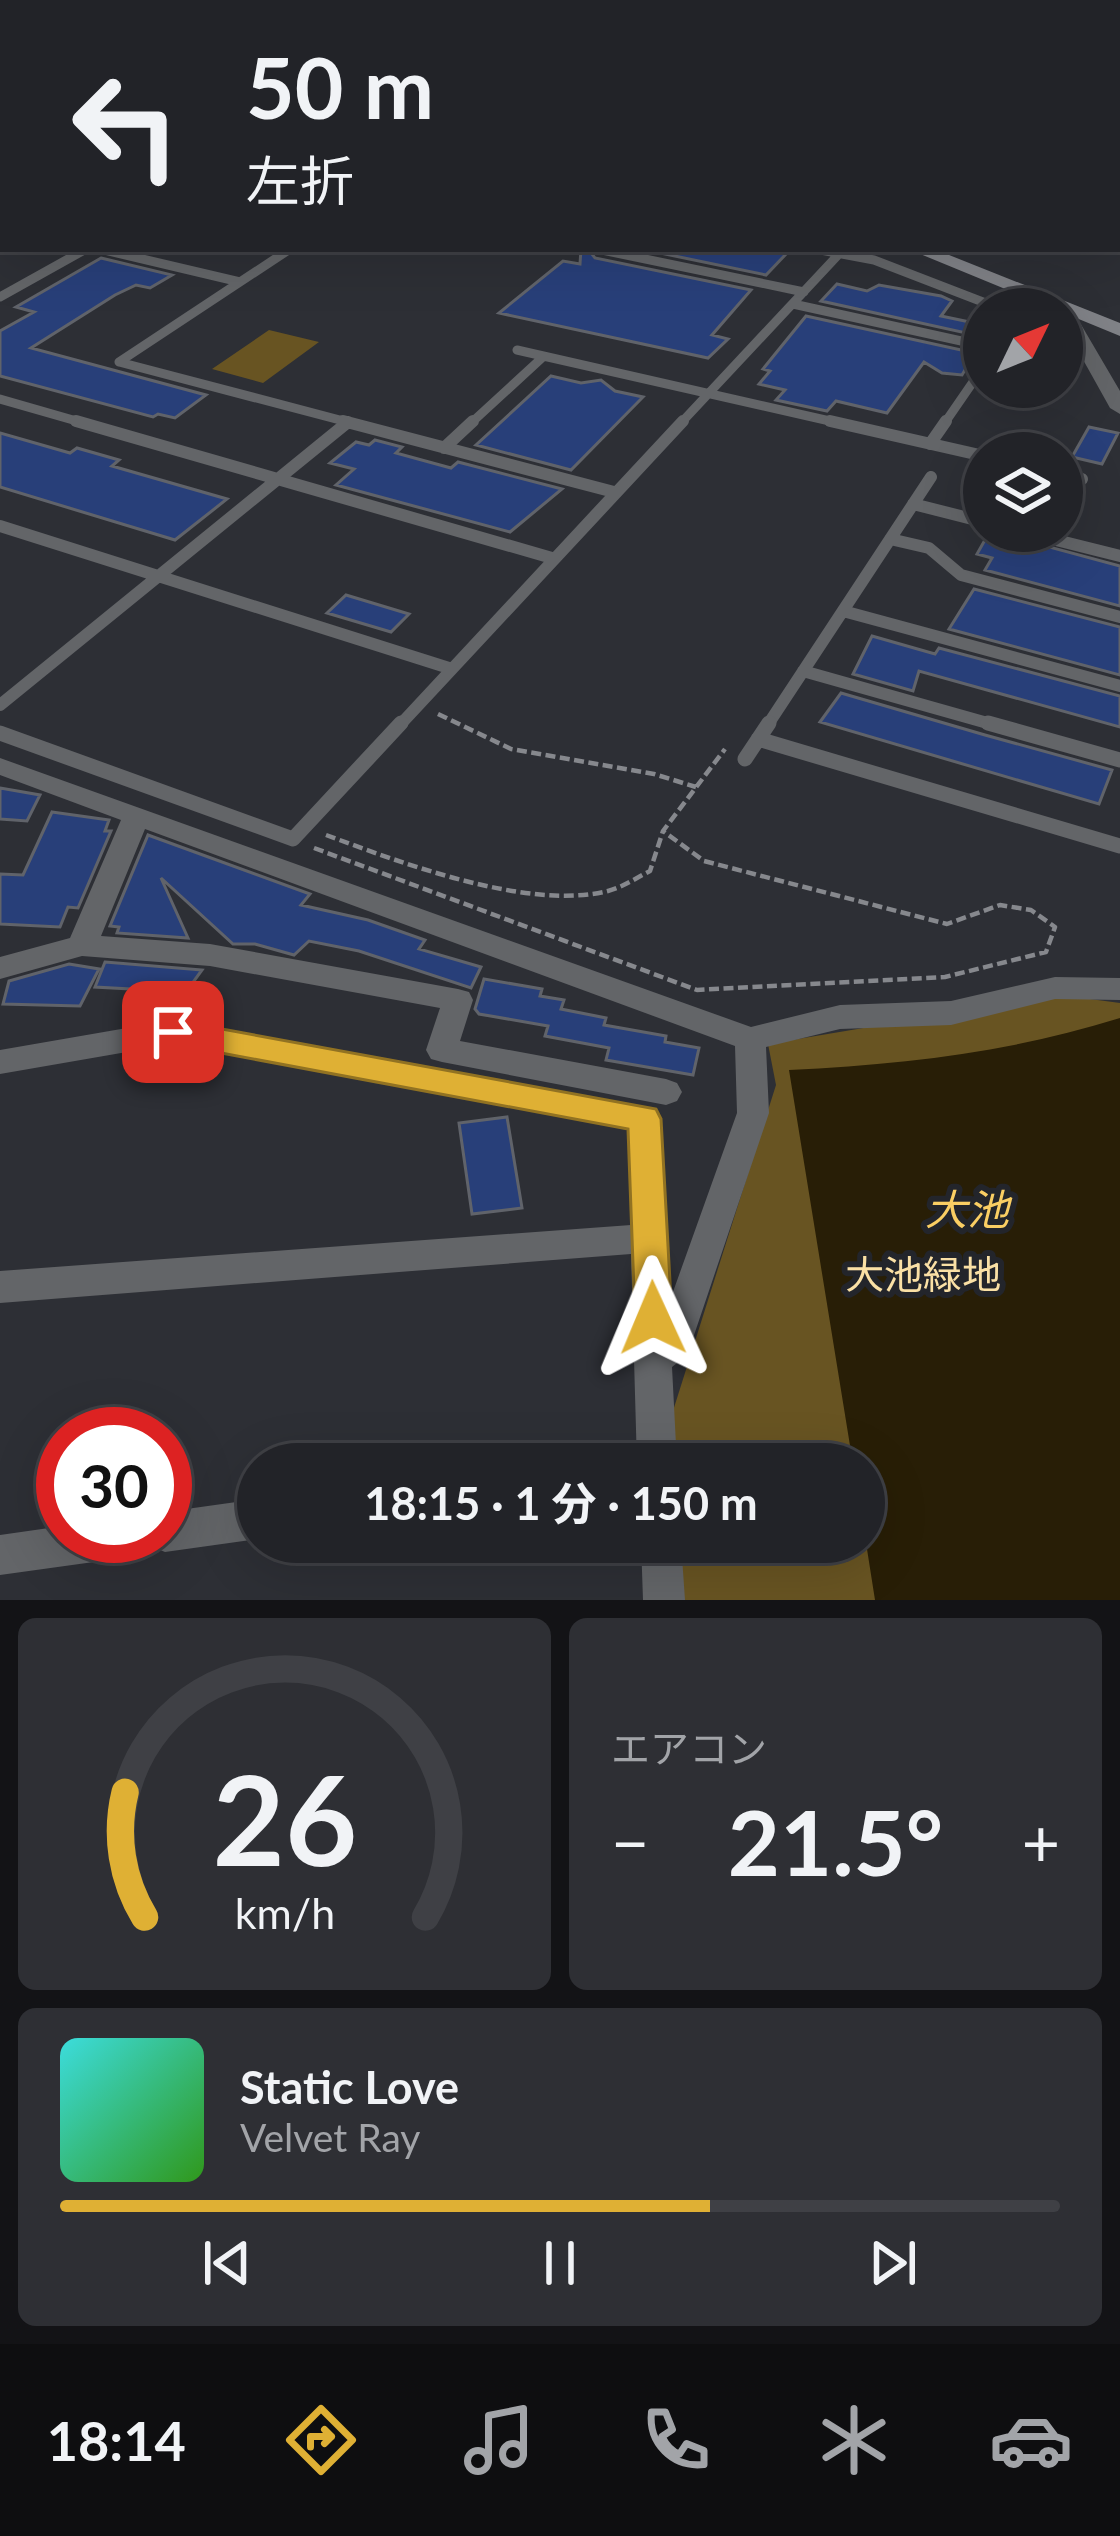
<!DOCTYPE html>
<html lang="ja">
<meta charset="utf-8">
<style>
body{margin:0;font-family:Lato,"Noto Sans JP",sans-serif;background:#2e2f34;color:#f1f3f6;height:100vh;display:flex;flex-direction:column;font-size:45px;white-space:nowrap}
*{box-sizing:border-box;margin:0}
p{font-size:39px;color:#a2a4a8}
.icon{flex:none;width:66px;height:66px;fill:none;stroke:currentColor;stroke-width:2;stroke-linecap:round;stroke-linejoin:round}
.map{position:relative;height:1600px;overflow:hidden}
.panel{display:flex;flex-direction:column;gap:18px;padding:18px;background:#131316;flex:1}
.panel>*{flex:none}
.banner{position:absolute;left:0px;top:0px;width:1122px;height:252px;box-shadow:0 12px 48px #0002,0 0 0 3px #3f4045;background:#222328;color:#f1f3f6;overflow:hidden}
.needle{width:78px;rotate:47deg}
.controls{position:absolute;left:963px;top:288px;display:grid;gap:24px}
.controls a{display:grid;place-items:center;width:120px;height:120px;border-radius:50%;background:#222328;box-shadow:0 12px 48px #0002,0 0 0 3px #3f4045;font-size:60px}
.speed{position:absolute;left:36px;top:1407px;display:flex;gap:24px;font-size:60px;font-weight:700;text-align:center}
.speed>*{display:grid;place-content:center;width:156px;height:156px;border-radius:50%;background:#222328;box-shadow:0 12px 48px #0002,0 0 0 3px #3f4045;line-height:1}
.speed .limit{border:18px solid #d22;background:#fff;color:#111}
.pin{position:absolute;display:grid;place-items:center;width:102px;height:102px;color:#fff;margin:-51px;border-radius:24px;box-shadow:0 6px 18px #0006}
.me{position:absolute;width:132px;margin:-66px;rotate:359deg;stroke-linejoin:round;filter:drop-shadow(0 0 9px #0008)}
.turn{display:flex;align-items:center;gap:42px;height:252px;padding:0 48px;font-size:54px}
.turn .icon{width:156px;height:156px;stroke-width:2.5}
.turn b{display:block;font-size:84px;line-height:102px}
.big{font-size:90px;font-weight:700;line-height:1.1}
.panel .tile{flex:1;display:flex;flex-direction:column;justify-content:center;gap:18px;min-width:0;padding:0 42px;border-radius:18px;background:#2e2f34}
.panel .dial{align-items:center;gap:0}
.dial svg{height:312px;overflow:visible;fill:none;stroke:#3f4045;stroke-width:7;stroke-linecap:round;text-anchor:middle}
.dial text{fill:#f1f3f6;stroke:none}
.song{display:flex;align-items:center;gap:36px}
.cover{width:144px;height:144px;border-radius:18px;background:linear-gradient(135deg,hsl(180 70% 55%),hsl(110 70% 35%))}
.played{height:12px;border-radius:6px;background:linear-gradient(90deg,#dfb034 65%,#3f4045 65%)}
.keys{display:flex;justify-content:space-around;direction:ltr}
.heat{display:flex;justify-content:space-between;align-items:center;font-size:66px;direction:ltr}
.panel .tiles{flex:1;display:grid;gap:18px;grid-template-columns:1fr 1fr}
.tile:last-child{grid-column:span 2}
.trip{position:absolute;left:237px;top:1443px;width:648px;height:120px;border-radius:60px;background:#222328;box-shadow:0 12px 48px #0002,0 0 0 3px #3f4045;font-weight:700;line-height:120px;text-align:center}
.menu{display:flex;height:192px;justify-content:space-around;align-items:center;background:#0e0e10;color:#a2a4a8}
.menu .icon{width:84px;height:84px}
.menu .on{color:#dfb034}
.menu b{font-size:54px;color:#f1f3f6}
.map>svg:first-child{display:block}
</style>
<div class="map">
<svg width="1120" height="1600" viewBox="0 0 1120 1600">
<rect width="100%" height="100%" fill="#2d2f35"/>
<path fill="#685422" d="M269,330L319,342L263,383L212,369Z
M1060,995L1120,1003V1600H682L679,1542H864V1464H675L672,1414L776,1085L768,1044Z"/>
<path fill="#281e06" d="M1120,1018V1600H875L864,1530V1464H853L789,1070C906,1064 1008,1053 1120,1018Z"/>
<path fill="#283f79" stroke="#60636a" stroke-width="3" d="M581,249H588L595,258L751,290L712,335L728,339L708,358L499,313L563,261L580,264Z
M641,249H767L787,253L766,275Z
M101,258L172,275L150,288L136,285L115,295L31,348L206,395L175,418L158,414L153,417L0,376V331L34,312L16,307Z
M837,284L867,291L879,285L941,296L952,301L941,316L984,325V337L821,301Z
M806,316L975,353L962,375L942,373L924,362L887,413L836,401L827,411L776,400L785,390L759,384L770,371L763,369Z
M551,376L581,383L601,380L615,391L643,397L571,470L476,445Z
M1089,427L1118,433L1102,464L1072,457Z
M0,433L70,453L77,448L119,460L112,466L227,499L175,540L0,487Z
M375,440L402,447L396,453L451,468L458,462L562,489L510,532L336,485L354,469L330,463L356,442L369,445Z
M990,531L1120,566V606L985,570L992,558L977,554Z
M974,589L1120,627V675L949,629Z
M346,595L409,614L391,632L327,613Z
M872,636L935,654L939,648L1120,696V727L919,671L913,691L853,674Z
M841,693L985,735L1112,770L1099,804L820,722Z
M0,788L40,795L27,821L0,819Z
M52,812L109,820L105,831H111L78,908L68,907L60,927L0,924V874L23,875Z
M148,835L310,894L301,905L368,920L425,940L419,949L481,967L471,988L359,951L309,941L294,955L255,944H233L161,878L188,938L117,933L119,927L110,926Z
M105,962L202,970L186,992L95,987Z
M69,964L99,969L80,1006L3,1004L9,981Z
M484,979L542,989L540,996L564,1000L561,1009L606,1018L604,1025L666,1036L665,1042L699,1048L693,1075L606,1060L609,1048L545,1036L548,1026L479,1014L475,1009Z
M507,1117L522,1208L472,1214L459,1123Z"/>
<g fill="none" stroke-linecap="round" stroke-linejoin="round">
<path stroke="#47494f" stroke-width="14" stroke-dasharray="14 8" stroke-linecap="butt" d="M1073,3L1092,0"/>
<path stroke="#86888d" stroke-width="4.5" stroke-dasharray="10 4.5" stroke-linecap="butt" d="M438,714L511,749L654,774L696,787
M326,835C402,863 528,911 608,891C623,887 636,878 650,871L663,831L725,749
M314,848L697,990L945,977L1046,952L1055,927L1031,910L1000,905L947,924L704,861L663,831"/>
<path stroke="#636568" stroke-width="9" d="M100,249L240,282
M597,249L804,292
M815,249L874,260L1001,309
M0,297L86,249
M793,304L984,346
M517,350L843,424
M119,362L355,424
M119,362L290,249
M0,399L87,424
M470,424L544,356
M680,424L839,254
M944,424L984,366"/>
<path stroke="#636568" stroke-width="12" d="M76,421L552,558
M343,421L614,492
M830,421L984,456
M930,444L946,421
M444,448L473,421
M1062,474L1082,479
M913,504L984,522
M0,526L449,668
M1020,531L1120,556
M890,539L929,548L961,575L1120,617
M843,611L1120,686
M803,671L998,726
M0,705L348,422
M399,726L683,421
M767,726L931,477"/>
<path stroke="#636568" stroke-width="15" d="M988,723L1120,760
M0,733L293,839L401,723
M758,739L1120,846
M745,759L769,723"/>
<path fill="#636568" fill-rule="evenodd" d="M875,0H892L895,3H878Z
M1119,67H1120V75H1119Z
M0,95H3V104H0Z
M0,140H3V148H0Z
M1119,190H1120V200H1119Z
M1057,304H1069L1120,391V414L1110,408L1062,322V309L1054,308Z
M0,758L751,1027L840,1005L951,1001L1055,977L1120,978V1000L1055,999L951,1025L840,1029L766,1047L769,1113L691,1344L686,1356L672,1367L677,1464H637L631,1254L0,1303V1271L631,1225L628,1129L173,1044L0,1074V1050L173,1020L656,1110L660,1119L669,1303L737,1113L735,1046L145,829L101,936L210,944L458,989L469,992L473,1000L460,1041L666,1079L677,1083L682,1092L677,1101L666,1105L442,1062L431,1059L426,1050L440,1008L210,966L82,956L0,979V957L70,938L121,820L0,775Z
M258,1499V1539L165,1552L153,1547L137,1556L0,1575V1535L63,1526V1536H165V1512Z
M641,1542H681L685,1600H643Z"/>
<path fill="#808287" fill-rule="evenodd" d="M313,0H332L334,3H315Z
M908,249H934L1120,323V336Z"/>
<path fill="#aaaeb5" fill-rule="evenodd" d="M911,0H933L935,3H913Z
M1052,0H1074L1076,3H1054Z
M1119,18H1120V28H1119Z
M1119,57H1120V67H1119Z"/>
</g>
<path fill="#dfb034" stroke="#917222" stroke-width="3" d="M173,1020L656,1109L661,1119L672,1318L666,1330L653,1335L640,1330L635,1318L628,1129L173,1044L162,1040L157,1032L162,1024Z"/>
<g text-anchor="middle" stroke-width="12" stroke-linejoin="round" paint-order="stroke">
<g font-size="39" fill="#fae0a5" stroke="#23252b">
<text x="923" y="1289">大池緑地</text>
</g>
<g font-size="42" font-style="italic" fill="#face63" stroke="#23252b">
<text x="967" y="1225">大池</text>
</g>
</g>
</svg>
<div class="controls">
<a><svg class="needle" viewBox="-14 -14 28 28"><path d="M0-13l5 13h-10z" fill="#e53935"/><path d="M0 13l5-13h-10z" fill="#a2a4a8"/></svg></a>
<a><svg class="icon" aria-label="layers" viewBox="0 0 24 24"><path d="M12 4l9 5-9 5-9-5zM3 14l9 5 9-5"/></svg></a>
</div>
<div class="speed"><div class="limit">30</div></div>
<div class="pin" style="left:173px;top:1032px;background:#d93025"><svg class="icon" aria-label="arrive" viewBox="0 0 24 24"><path d="M6 21V4h12l-3 4 3 4H6"/></svg></div>
<svg class="me" style="left:653px;top:1318px" viewBox="-20 -20 40 40"><path d="M0-17L14 15 0 8-14 15z" fill="#dfb034" stroke="#fff" stroke-width="4"/></svg>
<div class="trip">18:15 · 1 分 · 150 m</div>
<div class="banner">
<div class="turn"><svg class="icon" aria-label="left" viewBox="0 0 24 24"><path d="M17 20v-9H6M10 6l-5 5 5 5"/></svg><div><b>50 m</b>左折</div></div>
</div>
</div>
<section class="panel">
<div class="tiles">
<div class="tile dial"><svg viewBox="0 0 100 80">
<path d="M14 69A42 42 0 1 1 86 69"/>
<path d="M14 69A42 42 0 0 1 9 37" stroke="#dfb034"/>
<text x="50" y="56" font-size="32" font-weight="700">26</text>
<text x="50" y="72" font-size="11">km/h</text>
</svg></div>
<div class="tile"><p>エアコン</p>
<div class="heat"><a>−</a><b class="big">21.5°</b><a>+</a></div>
</div>
<div class="tile">
<div class="song"><i class="cover"></i><div><b>Static Love</b><p>Velvet Ray</p></div></div>
<div class="played"></div>
<div class="keys"><svg class="icon" aria-label="previous" viewBox="0 0 24 24"><path d="M18 5L8 12l10 7zM5 5v14"/></svg><svg class="icon" aria-label="pause" viewBox="0 0 24 24"><path d="M8 5v14M16 5v14"/></svg><svg class="icon" aria-label="next" viewBox="0 0 24 24"><path d="M6 5l10 7-10 7zM19 5v14"/></svg></div>
</div>
</div>
</section>
<nav class="menu">
<b>18:14</b>
<svg class="icon on" aria-label="directions" viewBox="0 0 24 24"><path d="M12 3l9 9-9 9-9-9zM9 14v-3h6M13 9l2 2-2 2"/></svg>
<svg class="icon" aria-label="music" viewBox="0 0 24 24"><path d="M9 18V5l10-2v13"/><circle cx="6" cy="18" r="3"/><circle cx="16" cy="16" r="3"/></svg>
<svg class="icon" aria-label="phone" viewBox="0 0 24 24"><path d="M5 4h4l2 5-3 2q2 4 5 5l2-3 5 2v4C11 20 4 13 5 4z"/></svg>
<svg class="icon" aria-label="climate" viewBox="0 0 24 24"><path d="M12 3v18M4 7l16 10M4 17L20 7"/></svg>
<svg class="icon" aria-label="car" viewBox="0 0 24 24"><path d="M5 17H2v-5l4-1 3-4h7l3 4 3 1v5h-3M9 17h6M6 11h13"/><circle cx="7" cy="17" r="2"/><circle cx="17" cy="17" r="2"/></svg>
</nav>
